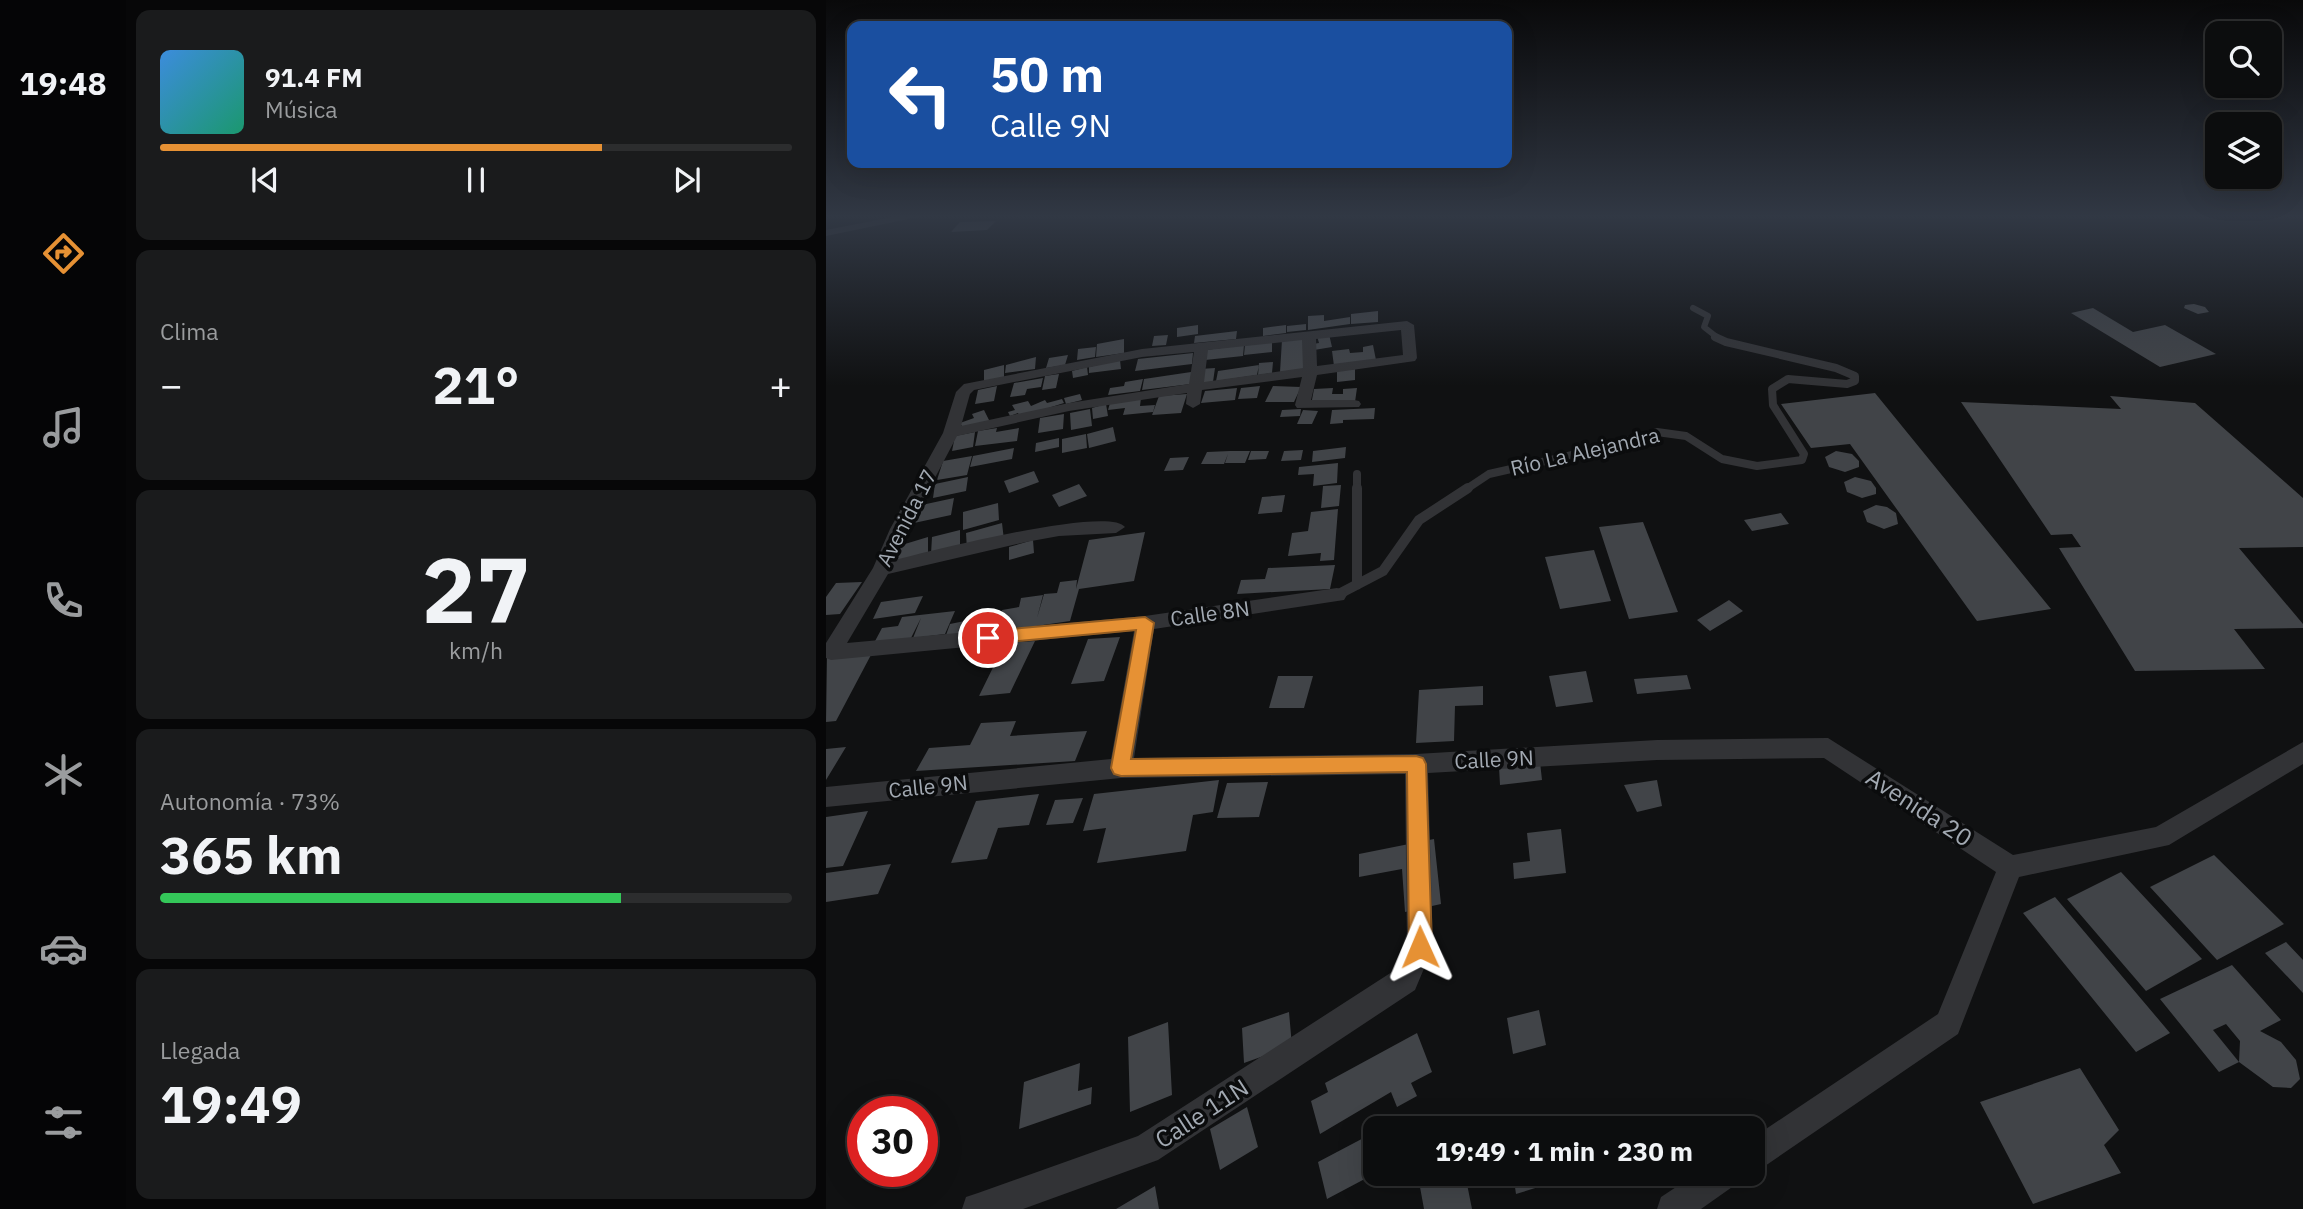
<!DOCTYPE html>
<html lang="es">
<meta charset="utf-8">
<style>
body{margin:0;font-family:"IBM Plex Sans",sans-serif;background:#1a1b1c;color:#f1f3f6;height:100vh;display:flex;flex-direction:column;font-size:26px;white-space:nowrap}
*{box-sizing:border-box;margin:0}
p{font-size:23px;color:#9a9c9e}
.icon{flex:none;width:38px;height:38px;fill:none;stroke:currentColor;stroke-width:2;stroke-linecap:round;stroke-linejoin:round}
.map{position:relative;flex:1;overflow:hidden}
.details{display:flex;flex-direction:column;gap:10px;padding:10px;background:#070708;width:700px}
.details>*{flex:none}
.top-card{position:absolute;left:21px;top:21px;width:665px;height:147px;border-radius:14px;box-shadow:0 7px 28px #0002,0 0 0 2px #2c2d2e;background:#1a4fa0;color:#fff;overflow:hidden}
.controls{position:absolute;left:1379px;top:21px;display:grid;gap:14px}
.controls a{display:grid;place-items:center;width:77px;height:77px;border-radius:14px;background:#0c0d0e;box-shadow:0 7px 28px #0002,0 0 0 2px #2c2d2e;font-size:35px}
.speed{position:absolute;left:21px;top:1096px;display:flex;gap:14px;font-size:35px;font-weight:700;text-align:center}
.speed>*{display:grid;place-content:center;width:91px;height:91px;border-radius:50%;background:#0c0d0e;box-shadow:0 7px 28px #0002,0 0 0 2px #2c2d2e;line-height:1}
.speed .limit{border:10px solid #d22;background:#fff;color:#111}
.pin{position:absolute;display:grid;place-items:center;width:60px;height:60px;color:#fff;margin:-30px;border:4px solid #fff;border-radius:50%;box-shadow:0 2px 7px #0007}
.me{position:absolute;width:77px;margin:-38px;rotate:359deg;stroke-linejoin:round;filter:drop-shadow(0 0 5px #0008)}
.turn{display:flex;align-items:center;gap:24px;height:147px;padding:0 28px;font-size:32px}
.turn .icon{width:91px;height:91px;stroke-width:2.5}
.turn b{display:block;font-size:49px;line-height:60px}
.big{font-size:52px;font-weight:800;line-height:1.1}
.details .tile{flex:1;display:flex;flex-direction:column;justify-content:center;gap:10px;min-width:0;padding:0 24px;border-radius:14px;background:#1a1b1c}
.details .dial{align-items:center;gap:0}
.dial b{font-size:91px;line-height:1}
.song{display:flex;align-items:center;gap:21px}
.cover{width:84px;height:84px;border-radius:10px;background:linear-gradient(135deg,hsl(210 70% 55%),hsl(160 70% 35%))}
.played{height:7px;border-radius:4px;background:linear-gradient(90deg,#e69134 70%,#2c2d2e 70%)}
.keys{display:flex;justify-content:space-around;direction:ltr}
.heat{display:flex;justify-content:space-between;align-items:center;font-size:38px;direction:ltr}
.charge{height:10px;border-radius:5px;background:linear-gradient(90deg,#34c759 73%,#2c2d2e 0)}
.trip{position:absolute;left:537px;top:1116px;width:402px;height:70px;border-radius:14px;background:#0c0d0e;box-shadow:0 7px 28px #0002,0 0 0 2px #2c2d2e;font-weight:800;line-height:70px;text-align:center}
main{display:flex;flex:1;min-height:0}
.tabs{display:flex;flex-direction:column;width:126px;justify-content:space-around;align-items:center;background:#050506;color:#9a9c9e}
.tabs .icon{width:49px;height:49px}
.tabs .selected{color:#e69134}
.tabs b{font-size:32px;color:#f1f3f6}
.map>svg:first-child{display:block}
</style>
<main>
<nav class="tabs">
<b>19:48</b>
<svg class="icon selected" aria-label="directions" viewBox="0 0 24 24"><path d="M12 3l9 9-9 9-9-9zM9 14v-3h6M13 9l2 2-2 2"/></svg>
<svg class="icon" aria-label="music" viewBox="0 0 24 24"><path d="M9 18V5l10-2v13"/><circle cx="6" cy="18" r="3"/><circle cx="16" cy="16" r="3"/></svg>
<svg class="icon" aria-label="phone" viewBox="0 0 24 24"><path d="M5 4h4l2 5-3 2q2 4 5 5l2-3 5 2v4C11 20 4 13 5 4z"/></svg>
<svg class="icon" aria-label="climate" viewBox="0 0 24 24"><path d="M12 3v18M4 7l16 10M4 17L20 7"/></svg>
<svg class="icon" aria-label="car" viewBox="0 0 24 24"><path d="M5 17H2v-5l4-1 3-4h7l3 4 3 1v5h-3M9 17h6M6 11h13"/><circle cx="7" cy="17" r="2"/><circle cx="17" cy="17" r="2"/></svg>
<svg class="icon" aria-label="filters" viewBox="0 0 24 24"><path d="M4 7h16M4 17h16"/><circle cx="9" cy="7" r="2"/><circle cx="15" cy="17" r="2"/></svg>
</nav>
<section class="details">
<div class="tile">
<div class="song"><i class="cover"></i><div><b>91.4 FM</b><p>Música</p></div></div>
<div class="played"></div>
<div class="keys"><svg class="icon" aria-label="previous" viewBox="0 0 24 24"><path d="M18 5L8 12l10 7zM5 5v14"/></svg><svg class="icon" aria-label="pause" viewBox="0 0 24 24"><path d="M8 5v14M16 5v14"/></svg><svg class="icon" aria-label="next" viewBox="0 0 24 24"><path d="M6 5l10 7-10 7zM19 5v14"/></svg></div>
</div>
<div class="tile"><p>Clima</p>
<div class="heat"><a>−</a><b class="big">21°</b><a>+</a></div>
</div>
<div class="tile dial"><b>27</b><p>km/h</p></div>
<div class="tile"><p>Autonomía · 73%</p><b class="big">365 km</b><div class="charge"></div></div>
<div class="tile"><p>Llegada</p><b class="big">19:49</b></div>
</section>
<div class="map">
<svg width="1477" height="1209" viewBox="0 0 1477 1209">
<rect width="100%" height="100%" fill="#101112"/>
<path fill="#414448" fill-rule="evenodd" d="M170,221L161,230L125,232L134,222Z
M1368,304L1379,307L1383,312L1372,314L1358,308L1359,305Z
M1267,308L1307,332L1339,325L1390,354L1334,367L1245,313Z
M552,311V322L525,324V314Z
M498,315V321L524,317V324L482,330V316Z
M480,324V330L461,332V326Z
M372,325V334L351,337V328Z
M460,325V333L437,336V328Z
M411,331L410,339L368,343L369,336Z
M503,334L506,347L488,350L487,344L493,343L491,336Z
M342,335L340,345L326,346L328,336Z
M479,337L477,369L454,372L456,340Z
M298,339V353L270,357L271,344Z
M446,341V352L418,355L419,345Z
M418,345L417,356L379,360L380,350Z
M547,345L550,360L508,366L506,351L523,349L524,353L537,352V347Z
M270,347L269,357L251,360L252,349Z
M367,353L366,364L309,371L312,359Z
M242,355L239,365L220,368L223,358Z
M210,357L209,369L179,373L180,365Z
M294,360L295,369L263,373V367Z
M447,362L446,373L432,375L433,363Z
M178,365V377L158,381V370Z
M433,365L431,375L390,381L392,371Z
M261,367L262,375L247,378L246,371Z
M389,368L387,382L372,384L374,369Z
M529,369V380L511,382V371Z
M365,372V384L316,390L318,379Z
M233,374L230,388L216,390L219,376Z
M217,378L215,387L201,389L199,395L184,397L188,383Z
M317,379L314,391L282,395L284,388L298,386L299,382Z
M171,386L168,401L149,404L152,390Z
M434,386L431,398L412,399L415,388Z
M447,386L475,387L468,402H439Z
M411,388L409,400L375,403L379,391Z
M507,388L506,394H517V389L531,388L529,402L485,405L488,389Z
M1049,393L1225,609L1151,621L1024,444L985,448L955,404Z
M254,394L256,400L240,404L238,398Z
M361,394L355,413L326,415L333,396Z
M1284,396L1369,403L1477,498V547L1413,548L1477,624V628L1408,629L1439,669L1309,671L1233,548L1255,547L1246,534L1225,535L1135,402L1295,409Z
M315,398L314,406L329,405L327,412L297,415L299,408L282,410L284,403Z
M236,399L238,403L194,417L192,413L184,416L182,412L189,410L186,405L202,401L205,406L219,400L221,403Z
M280,404L282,416L267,419L266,408Z
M549,408L548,419L517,420V423L504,424L506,410Z
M264,409L266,426L245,430L244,413Z
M475,409L474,416L454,417L456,410Z
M158,410L164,422L138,430L134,423L148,418L146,414Z
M477,410L492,411L486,424H471Z
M238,414L237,429L212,433L214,418Z
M287,427L290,441L263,448L261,434Z
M171,428L170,432L193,428L191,441L149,446L152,431Z
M149,432L147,447L126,451L129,436Z
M260,434L261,448L236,453V439Z
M233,438V447L209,452L210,443Z
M520,447L519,458L486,462L487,451Z
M188,448L186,459L144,467L147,456Z
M477,450L475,460L455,461L458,451Z
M404,451H424L419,463H399L402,454L398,464H375L381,452Z
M425,451H443L440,459L422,460Z
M1010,451L1026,454L1033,461V467L1019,472L1003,467L999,457Z
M146,456L141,475L111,480L117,461Z
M363,457L357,470L338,471L344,458Z
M512,463L511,483L487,486L488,474L472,475L473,467Z
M208,471L213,482L183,493L178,481Z
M142,477L140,491L107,498L109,484Z
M1029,477L1045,481L1050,488V494L1036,498L1021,492L1018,482Z
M253,484L261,496L233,507L226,495Z
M515,485L513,506L495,508L497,486Z
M459,495L456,512L432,514L436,497Z
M128,498L125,515L88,523L91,506Z
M172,503L173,520L137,530V512Z
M1050,505L1061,507L1070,513L1072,524L1058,529L1041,522L1037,511Z
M512,509L508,560L494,561L495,553L462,556L466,533L482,531L485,512Z
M955,513L963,524L926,531L918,520Z
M817,522L852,612L803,619L773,527Z
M176,523L178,540L141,550L140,533Z
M134,530V546L105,554L106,537Z
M319,532L308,581L253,589L244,621L169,632L176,610L193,607L195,598L217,595L211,618L218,594L231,593L234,582L251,580L250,589L263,540Z
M102,537V554L68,564L69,547Z
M207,540L208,553L183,560V547Z
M768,550L785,601L734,609L719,557Z
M509,565L504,589L411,594L415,580L439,579L442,568Z
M36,582L14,614L0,615V597L10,583Z
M97,596L89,613L47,619L55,602Z
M903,600L917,611L884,631L871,620Z
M129,611L119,634L87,638L95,618L85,638L48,643L56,628L72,626L76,617Z
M173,614L167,632L120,635L124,624Z
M294,637L278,681L245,684L262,639Z
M209,641L184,693L153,696L179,643Z
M46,653L10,721L0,722L1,658Z
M760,671L767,702L730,707L723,676Z
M861,675L865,689L811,694L808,679Z
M452,676H487L478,708H443Z
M657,686V705L629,706L628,741L590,743L593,690Z
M190,721L184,736L261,731L249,761L90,771L103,748L144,745L155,723Z
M20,747L0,780V749Z
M714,762L716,780L674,785L673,767Z
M393,780L387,812L367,815L360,851L271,863L280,828L257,831L268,794Z
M831,780L836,806L811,812L798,785Z
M442,782L433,817L391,818L401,783Z
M213,794L203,825L172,828L161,859L125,863L150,801Z
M257,798L247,823L220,825L229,800Z
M42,811L17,866L0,868V817Z
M735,829L740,873L688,879L687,863L704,861L701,833Z
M608,839L615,904L579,912L576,869L533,877V854Z
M1388,855L1458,924L1391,960L1324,887Z
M65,864L52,894L0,902V873Z
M1295,872L1376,959L1320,991L1241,899Z
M1229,897L1344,1033L1310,1052L1197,913Z
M1460,942L1477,960V993L1439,953Z
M1406,965L1455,1020L1434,1031L1455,1042L1470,1060L1474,1079L1465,1088L1447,1087L1413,1062L1393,1072L1334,999ZM1400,1024L1414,1041L1413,1062L1387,1030Z
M713,1010L720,1045L687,1054L681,1018Z
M463,1012L466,1046L418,1063L416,1028Z
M342,1022L346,1095L304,1112L302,1037Z
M591,1033L606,1072L585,1083L591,1096L571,1107L565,1092L494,1134L485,1101L502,1092L499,1083Z
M254,1063L252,1091L266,1087L265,1104L193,1129L198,1082Z
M1254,1068L1293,1130L1278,1145L1295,1173L1207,1204L1154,1102Z
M421,1107L432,1147L394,1170L384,1129Z
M547,1133L550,1173L501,1199L492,1162Z
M629,1174H639L646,1209H598L594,1187Z
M687,1174H719L722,1184L690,1194Z
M329,1186L333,1209H290Z"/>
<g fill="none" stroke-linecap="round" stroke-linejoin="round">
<path stroke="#323336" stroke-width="6" d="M867,308L882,316L878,327L892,338"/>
<path stroke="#323336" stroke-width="8" d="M531,474V490
M639,490L663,474L768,450L831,432L860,436L896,459L931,466L976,460L978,454L947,405L946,389L962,379L1021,384L1029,381V376L1010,368L900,342L889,337"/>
<path stroke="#323336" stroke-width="10" d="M531,488V585
M511,595L557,571L593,520L642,488"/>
<path fill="#323336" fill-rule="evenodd" d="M72,216H97L0,236V230Z
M581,321L588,325L591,358L589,361L491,375L485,400H528L533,401L535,404L533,407L471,408L469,405L476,377L376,390L374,404L367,408L360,404L361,393L243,411L131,436L82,529L69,560C101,552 283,505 299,527L290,533L233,536L200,542L62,574L21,643L319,616L511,588L518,590L521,595L518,600L328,629L308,758L590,754L831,740L1002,738L1187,855L1330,827L1477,742V764L1343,845L1193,877L1132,1034L939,1166L928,1171V1137L1112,1014L1170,872L998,758L831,760L602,773L607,947L589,990L332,1160L197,1209H136L140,1197L152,1193L312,1136L569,970L581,946L579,774L295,778L0,807V787L285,759L308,631L5,660L0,658V643L47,568L64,529L117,433L130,392L138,384L316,349ZM575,330L577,355L491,366L490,339ZM476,340L477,368L378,382L382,350ZM368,352L363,384L243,403L135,426L144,394L148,390L316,357Z
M870,1174H914L909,1185L875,1209H831L835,1197Z"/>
</g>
<linearGradient id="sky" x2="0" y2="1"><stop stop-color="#09090a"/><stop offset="0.56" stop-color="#313844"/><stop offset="1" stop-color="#313844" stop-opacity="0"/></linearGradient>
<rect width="1477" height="386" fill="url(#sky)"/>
<path fill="#e69134" stroke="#965e22" stroke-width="2" d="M319,617L328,623L305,759L590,756L597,758L600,764L606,947L602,955L594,958L587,955L583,947L581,772L295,776L288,774L285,768L310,630L162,644L154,638L162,631Z"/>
<g text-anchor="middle" stroke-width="7" stroke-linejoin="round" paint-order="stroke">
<g font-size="21" fill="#a2a9b2" stroke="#0b0c0d">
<text transform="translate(759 452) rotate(-13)" y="7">Río La Alejandra</text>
<text transform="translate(81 518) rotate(-63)" y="7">Avenida 17</text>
<text transform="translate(384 614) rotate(-8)" y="7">Calle 8N</text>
<text transform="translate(668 760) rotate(-3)" y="7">Calle 9N</text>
<text transform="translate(102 787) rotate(-6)" y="7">Calle 9N</text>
</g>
<g font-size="24" fill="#a2a9b2" stroke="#0b0c0d">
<text transform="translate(1093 808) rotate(33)" y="8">Avenida 20</text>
<text transform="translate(376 1114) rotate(-33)" y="8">Calle 11N</text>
</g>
</g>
</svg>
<div class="controls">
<a><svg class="icon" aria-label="search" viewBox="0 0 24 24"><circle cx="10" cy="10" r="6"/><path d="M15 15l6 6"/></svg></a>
<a><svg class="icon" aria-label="layers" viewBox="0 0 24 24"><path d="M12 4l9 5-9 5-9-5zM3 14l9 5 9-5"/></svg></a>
</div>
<div class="speed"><div class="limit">30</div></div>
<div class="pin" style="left:162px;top:638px;background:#d93025"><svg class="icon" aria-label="arrive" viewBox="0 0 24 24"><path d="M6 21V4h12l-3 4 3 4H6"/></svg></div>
<svg class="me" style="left:594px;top:947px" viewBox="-20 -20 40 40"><path d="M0-17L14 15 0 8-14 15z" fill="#e69134" stroke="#fff" stroke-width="4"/></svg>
<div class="trip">19:49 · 1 min · 230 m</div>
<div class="top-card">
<div class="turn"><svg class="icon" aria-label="left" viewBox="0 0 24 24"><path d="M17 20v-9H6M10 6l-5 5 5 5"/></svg><div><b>50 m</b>Calle 9N</div></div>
</div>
</div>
</main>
